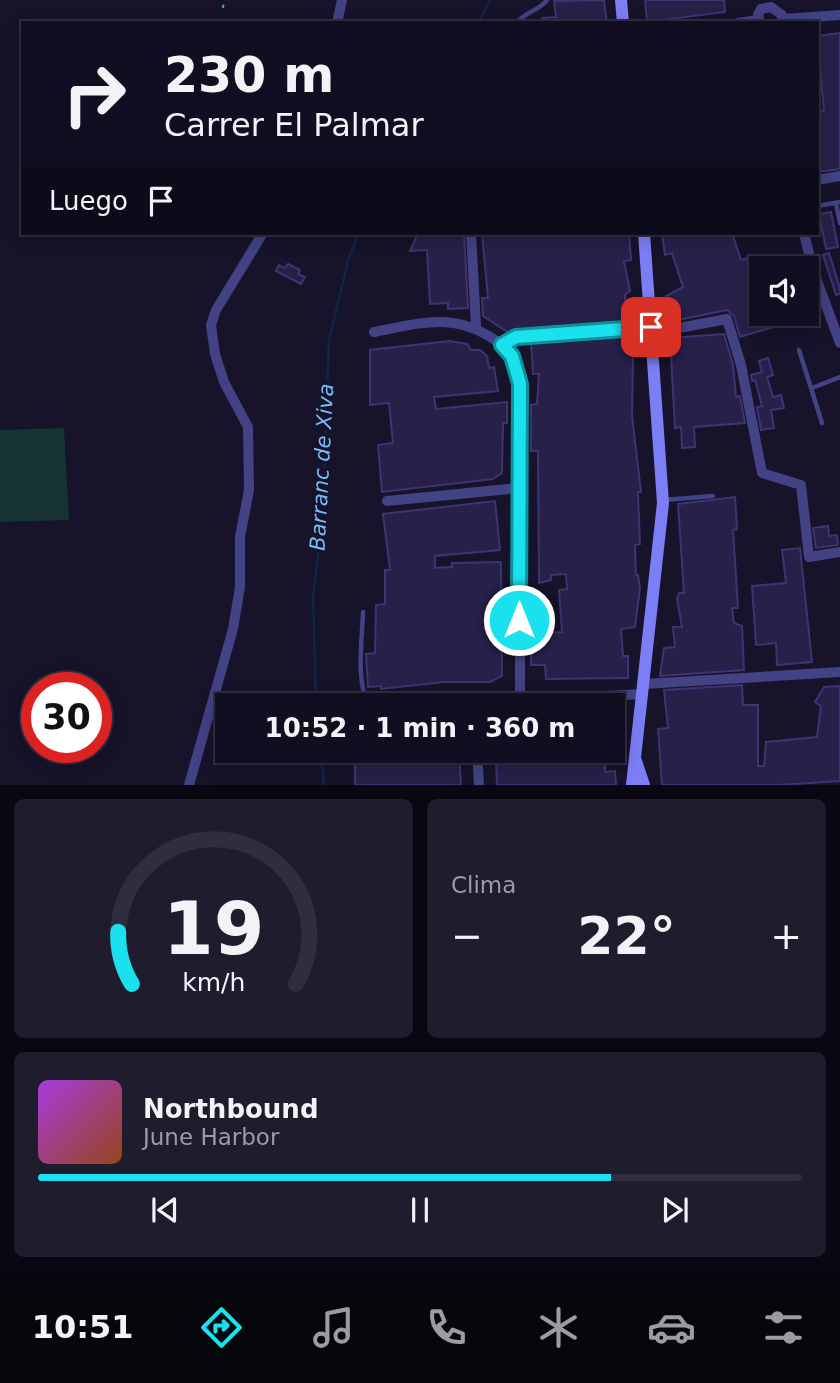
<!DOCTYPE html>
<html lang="es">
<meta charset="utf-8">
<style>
body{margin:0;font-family:"DejaVu Sans",sans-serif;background:#1e1c2d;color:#f1f3f6;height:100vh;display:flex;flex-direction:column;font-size:26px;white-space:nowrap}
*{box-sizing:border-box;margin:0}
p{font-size:23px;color:#9c9ca5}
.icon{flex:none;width:38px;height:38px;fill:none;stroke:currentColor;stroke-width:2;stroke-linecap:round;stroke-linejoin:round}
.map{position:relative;height:785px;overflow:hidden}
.drawer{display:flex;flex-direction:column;gap:14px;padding:14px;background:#090812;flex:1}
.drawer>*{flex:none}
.guide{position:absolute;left:21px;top:21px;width:798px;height:214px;border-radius:0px;box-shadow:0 4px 18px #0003,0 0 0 2px #302e3e;background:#100e20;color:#f1f3f6;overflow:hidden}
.buttons{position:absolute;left:749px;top:256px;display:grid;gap:14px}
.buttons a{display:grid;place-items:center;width:70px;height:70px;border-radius:0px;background:#100e20;box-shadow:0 4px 18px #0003,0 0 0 2px #302e3e;font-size:35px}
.speed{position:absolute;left:21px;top:672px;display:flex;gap:14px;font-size:35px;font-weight:700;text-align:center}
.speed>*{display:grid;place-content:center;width:91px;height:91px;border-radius:50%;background:#100e20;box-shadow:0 4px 18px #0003,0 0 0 2px #302e3e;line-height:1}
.speed .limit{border:10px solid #d22;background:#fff;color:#111}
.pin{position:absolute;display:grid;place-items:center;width:60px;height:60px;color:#fff;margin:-30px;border-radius:14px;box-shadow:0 4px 10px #0006}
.me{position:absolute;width:77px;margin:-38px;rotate:0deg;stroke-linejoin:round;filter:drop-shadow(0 0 5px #0008)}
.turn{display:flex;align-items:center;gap:24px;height:147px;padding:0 28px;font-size:32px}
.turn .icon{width:91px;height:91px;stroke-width:2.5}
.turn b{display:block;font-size:49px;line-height:60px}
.then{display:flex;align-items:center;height:66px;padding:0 28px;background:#0003;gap:14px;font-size:26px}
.big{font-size:52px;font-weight:700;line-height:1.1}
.drawer .card{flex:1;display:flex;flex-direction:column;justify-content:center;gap:10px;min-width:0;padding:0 24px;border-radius:10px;background:#1e1c2d}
.drawer .dial{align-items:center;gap:0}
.dial svg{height:182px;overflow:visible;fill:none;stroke:#302e3e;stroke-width:7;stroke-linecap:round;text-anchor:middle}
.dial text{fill:#f1f3f6;stroke:none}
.song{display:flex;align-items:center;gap:21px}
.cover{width:84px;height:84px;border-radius:10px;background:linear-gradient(135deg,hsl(280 70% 55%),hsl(20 70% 35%))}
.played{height:7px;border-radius:4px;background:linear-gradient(90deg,#19e1ee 75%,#302e3e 75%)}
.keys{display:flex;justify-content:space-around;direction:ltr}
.heat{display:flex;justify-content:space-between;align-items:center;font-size:38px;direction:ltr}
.drawer .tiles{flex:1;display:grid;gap:14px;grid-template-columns:1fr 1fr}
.card:last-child{grid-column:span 2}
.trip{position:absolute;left:215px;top:693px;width:410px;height:70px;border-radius:0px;background:#100e20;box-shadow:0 4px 18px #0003,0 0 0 2px #302e3e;font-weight:700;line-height:70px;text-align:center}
.dock{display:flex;height:112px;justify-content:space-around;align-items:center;background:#06060d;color:#9c9ca5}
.dock .icon{width:49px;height:49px}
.dock .active{color:#19e1ee}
.dock b{font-size:32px;color:#f1f3f6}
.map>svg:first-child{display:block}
</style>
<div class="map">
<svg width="840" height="785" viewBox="0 0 840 785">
<rect width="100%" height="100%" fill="#16132a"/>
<path fill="#163331" d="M64,428L69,520L0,522V430Z"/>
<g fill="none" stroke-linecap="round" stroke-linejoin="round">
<path stroke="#0f2646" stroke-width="2.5" d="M478,23L490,0
M316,705L313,595L322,525L329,340L349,257L359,233
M321,751L324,785"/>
</g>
<path fill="#272049" stroke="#3e3473" stroke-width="2" d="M604,0L607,23H542V18L556,17L554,1Z
M645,0H724L725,12L647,22Z
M840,33V169L817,172V112L824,111L817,36Z
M831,212L838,247L826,249L819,214Z
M418,233H464L468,308L448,309V303L430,304L427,250L410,251Z
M482,233H629L631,260L624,261L630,291L625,295L627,316L637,315V321L509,333L483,316L482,298H488Z
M662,233H732L741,260L758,255L763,268L761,313H780L783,324L740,337L734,316L727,310L673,321L666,296L683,287L672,253L665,255Z
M829,253L840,288V294L836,295L823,255Z
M288,264L300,270L298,274L305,277L301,284L276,271L279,265L284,268Z
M724,334L733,365L736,397L740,396L745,423L694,427L695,447L682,448L681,427L675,428L670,338Z
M634,336L638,353H633L632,416L641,492H638L640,544L635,545L636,575H638L640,588L635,627L621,629L623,656H628V678L546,679L545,665H531V634L562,632L559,590L567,589L566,574L551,575V580L539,583L538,451H531V405L537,404L539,374H533L531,343Z
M449,341L467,344L471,350H480L487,356L489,368L494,367L498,391L434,397L436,409L507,402V423H503L502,473L493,479L382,492L378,445L393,443L389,403L370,405V350Z
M768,358L773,375L767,377L773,397L781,395L784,408L771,410L774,428L761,430L757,407L762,406L755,380L752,381L751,375L762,372L759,361Z
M735,497L737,529L733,530L738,608H732L734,623L742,626L744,670L660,676L664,648L675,647L673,627H682L677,599L679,593H684L678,504Z
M495,501L500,550L435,556V568L452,567V563L501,562L502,676L490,682H444L381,689V686L368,687L366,654L375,653L376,605L385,604V570H390L383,514Z
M828,526L829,536L837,535L838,545L816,548L813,528Z
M800,548L812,662L777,665L776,643L756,645L752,586L786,583L782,550Z
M742,685L743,705H758V766H764L766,742L817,737L821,706L815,702L824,687L840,686V781L780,785H662L658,729L668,728L664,690Z
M624,705L620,753L612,754V706Z
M355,751H459L461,785H355Z
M492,751H605V772L615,771L616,785H497L496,759Z"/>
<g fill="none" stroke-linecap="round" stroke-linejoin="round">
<path stroke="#3ab4a8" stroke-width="2" stroke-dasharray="3.5 5" stroke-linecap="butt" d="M223,8L224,0"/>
<path stroke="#424285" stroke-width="4.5" d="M516,23C526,11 539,11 547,0
M836,203L840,223
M817,206L840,202
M799,350L822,423
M812,388L840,377
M664,500L713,496
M363,612C362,642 356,678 368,705"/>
<path stroke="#424285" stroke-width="10" d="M783,19L840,15
M337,23L342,0
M738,23L758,20
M760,23L758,15L761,9L771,7L782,15V23
M817,180L840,176
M471,233L476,326
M804,233L813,270L840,343
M374,332C425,322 458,311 502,345L516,337L651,327
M652,333L727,319L741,365L762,473L801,485L809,557L840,552
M502,345L511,356L520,385V698
M387,501L519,488
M644,684L840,672
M436,705L643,694
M477,751L479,785
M189,785L233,629L240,587V537L249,490L248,427L224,382L215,354L211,325L216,310L263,233"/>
<path stroke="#7c7ef5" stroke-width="12" d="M621,0L623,23
M636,761L644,785
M632,785L663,503L644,233"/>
</g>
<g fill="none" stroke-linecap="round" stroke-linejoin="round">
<defs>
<path id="route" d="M519,620L520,384L512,356L502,345L516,337L651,327"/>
</defs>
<use href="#route" stroke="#10929b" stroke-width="18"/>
<use href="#route" stroke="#19e1ee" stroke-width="12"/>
</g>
<g text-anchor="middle" stroke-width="7" stroke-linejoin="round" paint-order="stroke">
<g font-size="21" font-style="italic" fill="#74bef5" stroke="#16132a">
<text transform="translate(322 467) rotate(-87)" y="7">Barranc de Xiva</text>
</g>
</g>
</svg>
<div class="buttons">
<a><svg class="icon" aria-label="sound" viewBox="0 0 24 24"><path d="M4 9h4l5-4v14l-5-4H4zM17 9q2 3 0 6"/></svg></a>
</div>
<div class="speed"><div class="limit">30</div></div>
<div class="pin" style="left:651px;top:327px;background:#d93025"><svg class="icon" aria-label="arrive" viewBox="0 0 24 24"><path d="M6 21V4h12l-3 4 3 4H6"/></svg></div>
<svg class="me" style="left:519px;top:620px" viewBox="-20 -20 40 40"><circle r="17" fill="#19e1ee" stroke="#fff" stroke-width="3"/><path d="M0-11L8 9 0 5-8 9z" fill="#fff"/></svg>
<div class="trip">10:52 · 1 min · 360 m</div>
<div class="guide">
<div class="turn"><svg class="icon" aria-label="right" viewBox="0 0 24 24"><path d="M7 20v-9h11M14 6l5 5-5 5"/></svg><div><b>230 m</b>Carrer El Palmar</div></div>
<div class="then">Luego<svg class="icon" aria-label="arrive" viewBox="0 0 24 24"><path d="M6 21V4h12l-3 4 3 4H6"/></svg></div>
</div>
</div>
<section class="drawer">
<div class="tiles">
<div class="card dial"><svg viewBox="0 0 100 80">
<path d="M14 69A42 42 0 1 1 86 69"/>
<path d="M14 69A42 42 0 0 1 8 46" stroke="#19e1ee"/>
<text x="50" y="56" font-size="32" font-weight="700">19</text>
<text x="50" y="72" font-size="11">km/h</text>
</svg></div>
<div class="card"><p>Clima</p>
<div class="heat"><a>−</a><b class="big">22°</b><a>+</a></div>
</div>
<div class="card">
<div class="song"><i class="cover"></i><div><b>Northbound</b><p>June Harbor</p></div></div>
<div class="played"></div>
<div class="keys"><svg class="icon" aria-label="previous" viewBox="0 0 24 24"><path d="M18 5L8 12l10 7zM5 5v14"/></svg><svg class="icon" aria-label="pause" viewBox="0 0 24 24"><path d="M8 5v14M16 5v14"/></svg><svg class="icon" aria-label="next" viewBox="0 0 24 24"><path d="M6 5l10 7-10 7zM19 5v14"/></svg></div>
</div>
</div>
</section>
<nav class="dock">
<b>10:51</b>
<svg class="icon active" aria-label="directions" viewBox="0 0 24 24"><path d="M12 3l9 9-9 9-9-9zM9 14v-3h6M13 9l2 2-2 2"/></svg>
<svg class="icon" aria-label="music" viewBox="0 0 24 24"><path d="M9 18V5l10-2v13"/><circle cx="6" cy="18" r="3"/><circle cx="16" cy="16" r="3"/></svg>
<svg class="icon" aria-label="phone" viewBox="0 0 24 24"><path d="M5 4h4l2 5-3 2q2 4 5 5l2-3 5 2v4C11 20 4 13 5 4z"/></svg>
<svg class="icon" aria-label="climate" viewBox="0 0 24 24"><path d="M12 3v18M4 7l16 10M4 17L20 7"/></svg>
<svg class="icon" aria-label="car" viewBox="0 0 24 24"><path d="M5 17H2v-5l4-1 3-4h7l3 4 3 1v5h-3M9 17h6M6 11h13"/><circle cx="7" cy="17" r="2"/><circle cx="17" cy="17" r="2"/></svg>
<svg class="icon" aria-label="filters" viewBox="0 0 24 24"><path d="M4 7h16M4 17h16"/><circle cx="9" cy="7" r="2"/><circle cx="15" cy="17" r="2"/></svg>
</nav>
